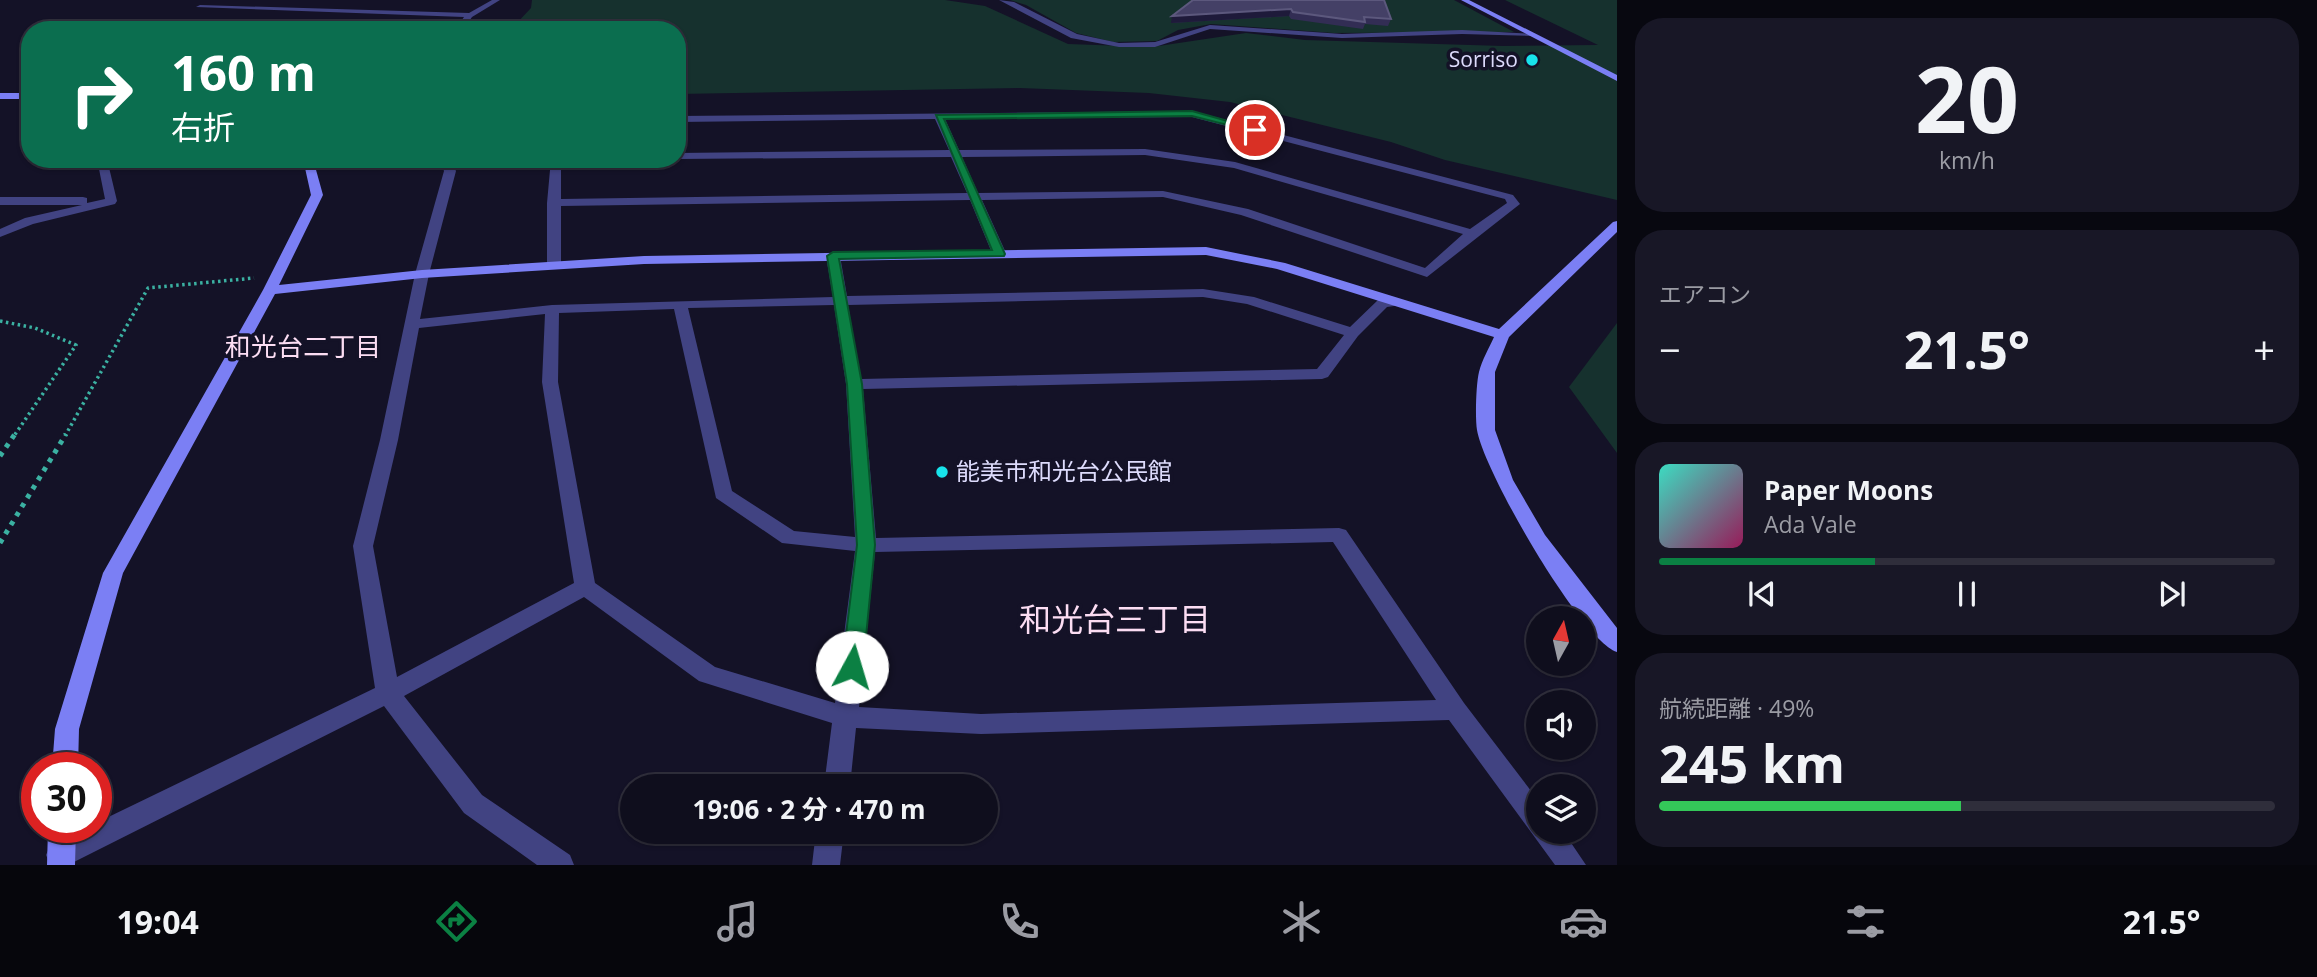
<!DOCTYPE html>
<html lang="ja">
<meta charset="utf-8">
<style>
body{margin:0;font-family:"Open Sans","Noto Sans JP",sans-serif;background:#181726;color:#f1f3f6;height:100vh;display:flex;flex-direction:column;font-size:26px;white-space:nowrap}
*{box-sizing:border-box;margin:0}
p{font-size:23px;color:#9b9ca4}
.icon{flex:none;width:38px;height:38px;fill:none;stroke:currentColor;stroke-width:2;stroke-linecap:round;stroke-linejoin:round}
.map{position:relative;flex:1;overflow:hidden}
.drawer{display:flex;flex-direction:column;gap:18px;padding:18px;background:#080810;width:700px}
.drawer>*{flex:none}
.guide{position:absolute;left:21px;top:21px;width:665px;height:147px;border-radius:28px;box-shadow:0 2px 5px #0004,0 0 0 2px #2f2e3b;background:#0b6e4f;color:#fff;overflow:hidden}
.needle{width:46px;rotate:8deg}
.tools{position:absolute;left:1526px;top:606px;display:grid;gap:14px}
.tools a{display:grid;place-items:center;width:70px;height:70px;border-radius:50%;background:#0f0e1d;box-shadow:0 2px 5px #0004,0 0 0 2px #2f2e3b;font-size:35px}
.speed{position:absolute;left:21px;top:752px;display:flex;gap:14px;font-size:35px;font-weight:700;text-align:center}
.speed>*{display:grid;place-content:center;width:91px;height:91px;border-radius:50%;background:#0f0e1d;box-shadow:0 2px 5px #0004,0 0 0 2px #2f2e3b;line-height:1}
.speed .limit{border:10px solid #d22;background:#fff;color:#111}
.pin{position:absolute;display:grid;place-items:center;width:60px;height:60px;color:#fff;margin:-30px;border:4px solid #fff;border-radius:50%;box-shadow:0 2px 7px #0007}
.me{position:absolute;width:77px;margin:-38px;rotate:6deg;stroke-linejoin:round;filter:drop-shadow(0 0 5px #0008)}
.turn{display:flex;align-items:center;gap:24px;height:147px;padding:0 35px;font-size:32px}
.turn .icon{width:91px;height:91px;stroke-width:2.5}
.turn b{display:block;font-size:49px;line-height:60px}
.big{font-size:52px;font-weight:700;line-height:1.1}
.drawer .tile{flex:1;display:flex;flex-direction:column;justify-content:center;gap:10px;min-width:0;padding:0 24px;border-radius:28px;background:#181726}
.drawer .dial{align-items:center;gap:0}
.dial b{font-size:91px;line-height:1}
.song{display:flex;align-items:center;gap:21px}
.cover{width:84px;height:84px;border-radius:10px;background:linear-gradient(135deg,hsl(170 70% 55%),hsl(330 70% 35%))}
.played{height:7px;border-radius:4px;background:linear-gradient(90deg,#0b8043 35%,#2f2e3b 35%)}
.keys{display:flex;justify-content:space-around;direction:ltr}
.heat{display:flex;justify-content:space-between;align-items:center;font-size:38px;direction:ltr}
.charge{height:10px;border-radius:5px;background:linear-gradient(90deg,#34c759 49%,#2f2e3b 0)}
.trip{position:absolute;left:620px;top:774px;width:378px;height:70px;border-radius:35px;background:#0f0e1d;box-shadow:0 2px 5px #0004,0 0 0 2px #2f2e3b;font-weight:700;line-height:70px;text-align:center}
.tab-bar{display:flex;height:112px;justify-content:space-around;align-items:center;background:#06060c;color:#9b9ca4}
.tab-bar .icon{width:49px;height:49px}
.tab-bar .current{color:#0b8043}
.tab-bar b{font-size:32px;color:#f1f3f6}
main{display:flex;flex:1;min-height:0}
.map>svg:first-child{display:block}
</style>
<main>
<div class="map">
<svg width="1617" height="865" viewBox="0 0 1617 865">
<rect width="100%" height="100%" fill="#141227"/>
<path fill="#16312e" d="M532,0H945L985,6L1068,44L1152,47L1246,33L1305,40L1503,46L1598,45L1505,0H1617V200L1445,160L1391,142L1230,102L1149,93L1020,88L677,94V30H549L514,26L531,8Z
M1010,0H1454L1514,32L1334,33L1211,24L1178,30L1157,41L1113,42L1076,33L1026,5Z
M1617,323V453L1569,387Z"/>
<g fill="none" stroke-linecap="round" stroke-linejoin="round">
<path stroke="#3bb1a2" stroke-width="3.5" stroke-dasharray="2.5 3.5" stroke-linecap="butt" d="M0,321L35,328L76,345L14,436
M65,436L148,288L254,278"/>
<path stroke="#3bb1a2" stroke-width="5" stroke-dasharray="4.5 6" stroke-linecap="butt" d="M0,456L15,434
M0,543L66,434"/>
<path fill="#414382" fill-rule="evenodd" d="M492,0H500L472,17L463,30H455L464,17L196,7L200,5L469,13Z
M999,0L1014,2L1077,34L1119,43L1155,42L1210,25L1342,34L1462,30L1535,34L1531,36L1462,34L1342,38L1210,29L1155,47H1119L1071,38Z
M160,22L352,28L356,30L157,26Z
M1192,111L1513,195L1520,204L1427,277L1241,215L1163,197L982,200L1006,253L999,257L992,253L970,200L561,206V265L554,269L547,265V203L551,159H561V199L967,193L951,157L677,159V153L949,150L935,119L677,122V116ZM1192,117L1505,199L1507,203L1470,229L1235,162L1145,149L959,150L945,119ZM1145,155L1234,168L1463,234L1425,268L1248,209L1163,191L978,193L962,157Z
M97,159H107L117,201L115,204L33,224L0,237V229L25,218L82,205H0V197H83L87,198V203L105,199Z
M439,159H450L456,171L429,274L420,319L552,305L833,297L826,256L833,252L840,256L847,296L1203,289L1254,297L1350,327L1378,300L1401,299V305L1387,307L1358,336L1328,377L1322,379L863,389L876,538L1339,528L1346,530L1464,703L1538,800V831H1563L1586,865H1555L1449,720L981,734L856,728L850,786H824L832,723L699,681L584,597L404,696L482,795L570,855L574,865H537L464,813L384,706L70,864H50L46,855L50,846L87,828H96V823L375,688L353,546L380,440L415,274L444,171ZM1203,297L1247,304L1344,335L1317,369L861,379L848,305ZM834,305L846,384L855,537L794,531L732,491L688,308ZM674,309L716,498L782,543L855,551L835,703L715,667L595,583L558,382L559,313ZM545,314L542,382L574,583L397,677L373,546L398,440L419,328ZM1333,542L1436,700L981,714L859,707L875,552Z
M816,831H844L840,865H812Z"/>
<path fill="#7b7ff4" fill-rule="evenodd" d="M1461,0H1469L1617,75V81Z
M0,93H30V99H0Z
M303,159H313L323,195L279,285L422,270L644,256L1206,247L1285,263L1499,329L1613,222L1617,221V232L1509,337L1495,372V430L1513,480L1545,535L1617,628V652C1581,640 1484,472 1477,430C1475,418 1476,384 1479,372C1482,360 1489,348 1494,337L1277,269L1206,255L644,264L422,278L275,294L123,573L79,729L78,768H52L55,729L103,573L263,290L311,195Z
M48,828H76L75,865H47Z"/>
</g>
<path fill="#322d54" d="M1193,0L1391,19L1388,26L1365,24L1363,29L1291,19L1289,16L1171,23Z"/>
<path fill="#1e1a3a" d="M1291,9L1289,16L1171,23L1172,16Z"/>
<path fill="#444066" stroke="#5c587d" stroke-width="2" d="M1193,0H1384L1391,19L1364,17L1365,22L1293,12L1291,9L1172,16Z"/>
<path fill="#0b8043" stroke="#07532c" stroke-width="2" d="M1192,111L1260,130L1255,132L1192,116L944,119L1005,254L1004,256L839,259L862,384L875,545L863,667L860,673L852,676L845,673L842,667L857,545L847,384L827,256L833,252L992,250L936,115Z"/>
<g fill="#18e3eb" stroke="#141227" stroke-width="2.5">
<circle cx="1532" cy="60" r="7"/>
<circle cx="942" cy="472" r="7"/>
</g>
<g text-anchor="middle" stroke-width="7" stroke-linejoin="round" paint-order="stroke">
<g font-size="21" fill="#dddbfc" stroke="#141227" text-anchor="end">
<text x="1518" y="67">Sorriso</text>
</g>
<g font-size="24" fill="#dddbfc" stroke="#141227" text-anchor="start">
<text x="956" y="480">能美市和光台公民館</text>
</g>
<g font-size="26" fill="#fcddf3" stroke="#141227">
<text x="303" y="356">和光台二丁目</text>
</g>
<g font-size="32" fill="#fcddf3" stroke="#141227">
<text x="1115" y="631">和光台三丁目</text>
</g>
</g>
</svg>
<div class="tools">
<a><svg class="needle" viewBox="-14 -14 28 28"><path d="M0-13l5 13h-10z" fill="#e53935"/><path d="M0 13l5-13h-10z" fill="#9b9ca4"/></svg></a>
<a><svg class="icon" aria-label="sound" viewBox="0 0 24 24"><path d="M4 9h4l5-4v14l-5-4H4zM17 9q2 3 0 6"/></svg></a>
<a><svg class="icon" aria-label="layers" viewBox="0 0 24 24"><path d="M12 4l9 5-9 5-9-5zM3 14l9 5 9-5"/></svg></a>
</div>
<div class="speed"><div class="limit">30</div></div>
<div class="pin" style="left:1255px;top:130px;background:#d93025"><svg class="icon" aria-label="arrive" viewBox="0 0 24 24"><path d="M6 21V4h12l-3 4 3 4H6"/></svg></div>
<svg class="me" style="left:852px;top:667px" viewBox="-20 -20 40 40"><circle r="19" fill="#fff"/><path d="M0-13L10 11 0 6-10 11z" fill="#0b8043"/></svg>
<div class="trip">19:06 · 2 分 · 470 m</div>
<div class="guide">
<div class="turn"><svg class="icon" aria-label="right" viewBox="0 0 24 24"><path d="M7 20v-9h11M14 6l5 5-5 5"/></svg><div><b>160 m</b>右折</div></div>
</div>
</div>
<section class="drawer">
<div class="tile dial"><b>20</b><p>km/h</p></div>
<div class="tile"><p>エアコン</p>
<div class="heat"><a>−</a><b class="big">21.5°</b><a>+</a></div>
</div>
<div class="tile">
<div class="song"><i class="cover"></i><div><b>Paper Moons</b><p>Ada Vale</p></div></div>
<div class="played"></div>
<div class="keys"><svg class="icon" aria-label="previous" viewBox="0 0 24 24"><path d="M18 5L8 12l10 7zM5 5v14"/></svg><svg class="icon" aria-label="pause" viewBox="0 0 24 24"><path d="M8 5v14M16 5v14"/></svg><svg class="icon" aria-label="next" viewBox="0 0 24 24"><path d="M6 5l10 7-10 7zM19 5v14"/></svg></div>
</div>
<div class="tile"><p>航続距離 · 49%</p><b class="big">245 km</b><div class="charge"></div></div>
</section>
</main>
<nav class="tab-bar">
<b>19:04</b>
<svg class="icon current" aria-label="directions" viewBox="0 0 24 24"><path d="M12 3l9 9-9 9-9-9zM9 14v-3h6M13 9l2 2-2 2"/></svg>
<svg class="icon" aria-label="music" viewBox="0 0 24 24"><path d="M9 18V5l10-2v13"/><circle cx="6" cy="18" r="3"/><circle cx="16" cy="16" r="3"/></svg>
<svg class="icon" aria-label="phone" viewBox="0 0 24 24"><path d="M5 4h4l2 5-3 2q2 4 5 5l2-3 5 2v4C11 20 4 13 5 4z"/></svg>
<svg class="icon" aria-label="climate" viewBox="0 0 24 24"><path d="M12 3v18M4 7l16 10M4 17L20 7"/></svg>
<svg class="icon" aria-label="car" viewBox="0 0 24 24"><path d="M5 17H2v-5l4-1 3-4h7l3 4 3 1v5h-3M9 17h6M6 11h13"/><circle cx="7" cy="17" r="2"/><circle cx="17" cy="17" r="2"/></svg>
<svg class="icon" aria-label="filters" viewBox="0 0 24 24"><path d="M4 7h16M4 17h16"/><circle cx="9" cy="7" r="2"/><circle cx="15" cy="17" r="2"/></svg>
<b>21.5°</b>
</nav>
